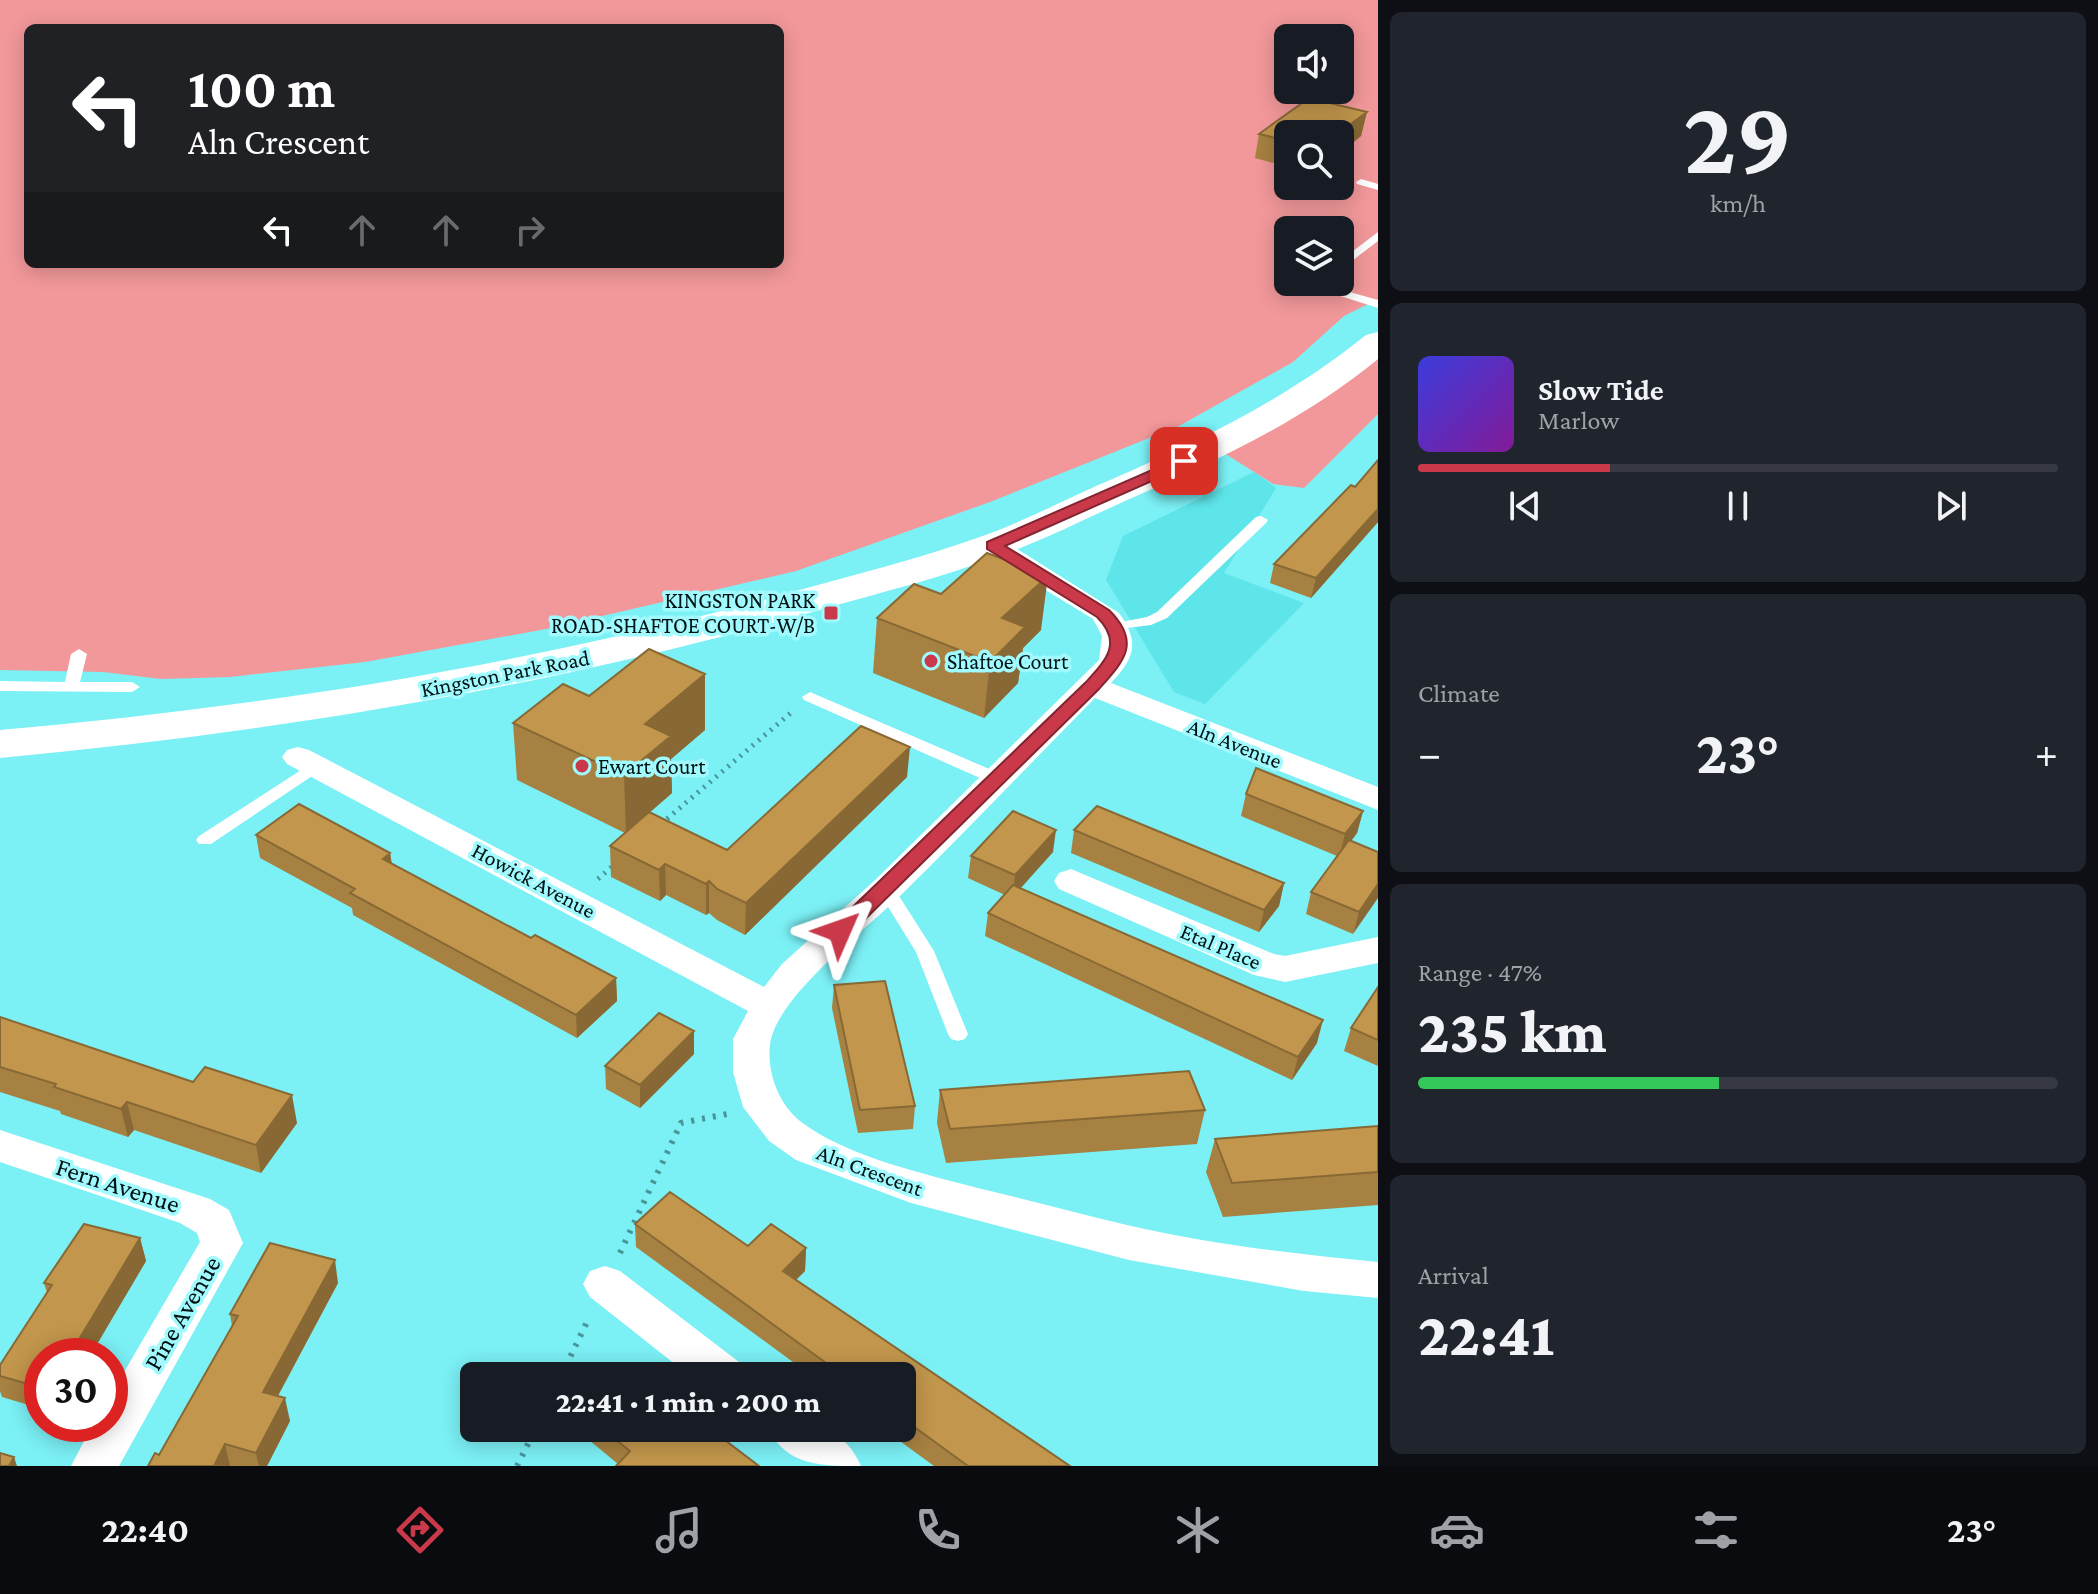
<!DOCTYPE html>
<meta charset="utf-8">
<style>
body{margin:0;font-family:"Crimson Pro",serif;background:#20242c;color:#f1f3f6;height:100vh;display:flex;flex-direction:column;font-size:30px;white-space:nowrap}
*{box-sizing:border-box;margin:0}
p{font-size:26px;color:#9ea1a6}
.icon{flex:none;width:44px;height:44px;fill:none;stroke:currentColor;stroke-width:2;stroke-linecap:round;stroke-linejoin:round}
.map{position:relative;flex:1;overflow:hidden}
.sheet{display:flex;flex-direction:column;gap:12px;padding:12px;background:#0d0f14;width:720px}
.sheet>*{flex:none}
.guide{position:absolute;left:24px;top:24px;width:760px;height:244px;border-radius:12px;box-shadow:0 4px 20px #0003;background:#202124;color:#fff;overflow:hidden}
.tools{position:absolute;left:1274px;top:24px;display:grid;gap:16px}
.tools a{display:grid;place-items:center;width:80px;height:80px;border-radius:12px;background:#171b24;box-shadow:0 4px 20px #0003;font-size:40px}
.speed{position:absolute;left:24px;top:1338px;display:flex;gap:16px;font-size:40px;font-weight:700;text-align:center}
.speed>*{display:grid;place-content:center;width:104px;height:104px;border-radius:50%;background:#171b24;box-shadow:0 4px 20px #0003;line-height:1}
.speed .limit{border:12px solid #d22;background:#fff;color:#111}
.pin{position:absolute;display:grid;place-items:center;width:68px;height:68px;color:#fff;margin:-34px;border-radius:16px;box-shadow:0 4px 12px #0006}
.me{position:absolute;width:88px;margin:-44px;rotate:47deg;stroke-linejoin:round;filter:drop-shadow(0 0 6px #0008)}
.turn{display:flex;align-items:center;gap:28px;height:168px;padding:0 32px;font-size:36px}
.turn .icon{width:104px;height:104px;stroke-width:2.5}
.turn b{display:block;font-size:56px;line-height:68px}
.lanes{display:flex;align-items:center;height:76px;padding:0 32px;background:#0003;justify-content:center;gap:40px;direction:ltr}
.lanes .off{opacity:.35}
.big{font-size:60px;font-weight:800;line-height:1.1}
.sheet .card{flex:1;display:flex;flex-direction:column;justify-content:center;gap:12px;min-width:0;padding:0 28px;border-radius:12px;background:#20242c}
.sheet .dial{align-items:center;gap:0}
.dial b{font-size:104px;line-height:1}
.song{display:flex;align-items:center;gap:24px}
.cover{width:96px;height:96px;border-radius:12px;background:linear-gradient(135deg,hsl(240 70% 55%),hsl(290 70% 35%))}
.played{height:8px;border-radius:4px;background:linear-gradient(90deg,#ca394a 30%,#363941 30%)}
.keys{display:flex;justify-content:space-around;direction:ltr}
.heat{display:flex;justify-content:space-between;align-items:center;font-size:44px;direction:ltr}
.charge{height:12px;border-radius:6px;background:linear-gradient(90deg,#34c759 47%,#363941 0)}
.trip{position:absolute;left:460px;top:1362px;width:456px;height:80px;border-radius:12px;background:#171b24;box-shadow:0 4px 20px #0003;font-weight:800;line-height:80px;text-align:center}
.tabs{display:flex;height:128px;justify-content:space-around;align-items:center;background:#090b0e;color:#9ea1a6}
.tabs .icon{width:56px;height:56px}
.tabs .on{color:#ca394a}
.tabs b{font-size:36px;color:#f1f3f6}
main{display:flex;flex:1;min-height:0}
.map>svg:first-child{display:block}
</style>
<main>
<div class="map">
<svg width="1378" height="1466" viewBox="0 0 1378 1466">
<rect width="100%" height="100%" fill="#7bf0f5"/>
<path fill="#5ee5ea" d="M1254,472L1276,488L1224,573L1304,603L1205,704L1174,692L1106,580L1123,536Z"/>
<path fill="#f2989a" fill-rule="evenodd" d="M0,0H1378V299L1344,316L1293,362L1179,426L990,502L796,571L546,629L365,662L230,677L161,679L103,672L0,670ZM28,28H780V264H28ZM1288,38H1340V90H1288ZM1288,134H1340V186H1288ZM1288,230H1340V282H1288Z
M1378,359V414L1304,488L1273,484L1224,453L1315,404Z"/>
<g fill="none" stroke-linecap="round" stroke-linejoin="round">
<path stroke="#489497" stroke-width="5" stroke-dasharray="2 6" stroke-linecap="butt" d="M661,824L793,711
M598,879L614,865"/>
<path stroke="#489497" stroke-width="6" stroke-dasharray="3 8" stroke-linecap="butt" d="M620,1253L681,1123L727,1114
M561,1376L588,1320
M517,1466L536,1428"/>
<path fill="#fff" fill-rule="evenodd" d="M1361,179L1378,184V190L1357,184L1356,182Z
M1378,232V241L1340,270V261Z
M1321,282H1333L1339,289L1378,300V308L1331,293Z
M1261,516L1268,520L1266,523L1167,618L1151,625L1111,630L1109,627L1111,624L1147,617L1157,612L1256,517Z
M79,649L87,654L80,682H132L140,687L132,692L0,691V681L65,682L71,654Z
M810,692L1001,774L1003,778L995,783L989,782L804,700L802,697Z
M315,761L323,766L321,770L211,844H199L196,840L199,836Z
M886,883L892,885L934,951L968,1034L965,1039L958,1041L951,1039L948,1034L916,952L877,889L880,885Z"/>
<path fill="#fff" fill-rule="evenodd" d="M993,538L1003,540L1119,613C1140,642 1135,658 1111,683L1378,787V810L1095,698C1030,764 966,831 900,896C865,930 782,993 771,1039C765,1067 777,1103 800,1121C846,1157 929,1175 986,1190C1033,1201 1079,1214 1127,1225C1209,1244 1294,1254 1378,1262V1298L1304,1291L1129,1260L911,1203L796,1160L769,1141L743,1107L733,1072V1039L748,1011L287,764L282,757L287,750L298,747L309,750L764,987L782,964L874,881L1099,660L1102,636L1093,619L983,552L979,546L983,540Z
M1071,869L1274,954L1285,956L1378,937V963L1285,982L1254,975L1059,889L1054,881L1059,873Z
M0,1130L210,1199L229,1210L243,1243L119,1466H71L93,1424H110V1396L200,1242L197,1233L180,1223L0,1162Z
M605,1266L620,1271L739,1362L745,1376H690L590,1297L583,1284L590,1271Z
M767,1428C809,1428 841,1421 861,1466C819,1466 788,1466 767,1428Z"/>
<path fill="#fff" fill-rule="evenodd" d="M1378,332V359C1303,421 1214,462 1125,501C1085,519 1046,539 1005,554C944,577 879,593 816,611C549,687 277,732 0,758V730C270,706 535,664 796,591C857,574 918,559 977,538C1018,524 1056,504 1096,486C1192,445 1284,401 1366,335Z"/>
</g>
<path fill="#a78141" d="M1309,98L1367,112L1361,136L1340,153V134H1288V167L1255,158L1259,134Z
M1378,460V522L1311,598L1270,583L1274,564L1355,487Z
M877,618L1041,630L1023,648L1018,683L984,718L873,673Z
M705,674V730L671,759L672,793L649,813L727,850L907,777L745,935L717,920L709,913L706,915L666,895L660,901L611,877L610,846L625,833L517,780L513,723L589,696Z
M1246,794L1363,811L1357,833L1351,841L1378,852L1353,934L1306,914L1311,892L1337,856L1241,816Z
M1074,830L1284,883L1279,906L1259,932L1071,853Z
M256,835L390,853L392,864L531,938L616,978L617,1001L577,1038L353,915L352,908L260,858Z
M1053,852L1020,888L1317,1043L1292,1080L985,936L988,913L1005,895L968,878L971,856Z
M834,985L915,1106L913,1129L858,1133L832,1008Z
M1378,987V1066L1344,1051L1351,1028Z
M0,1017L297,1123L261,1173L134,1130L128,1137L61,1114L60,1111L0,1092Z
M694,1031V1054L640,1108L606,1089L605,1066Z
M940,1090L1205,1110L1197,1144L946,1163L937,1123Z
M1378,1126V1205L1223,1217L1206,1172L1215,1139Z
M635,1224L748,1246L806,1248L805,1271L796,1280L1070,1466H934L882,1428H902V1376H812L636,1247Z
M140,1238L146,1261L90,1356H42V1409L2,1397L0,1391V1365L47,1293L44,1283Z
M338,1283L278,1396L290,1421L267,1466H148L159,1455L232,1326L230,1314Z
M588,1428H709L618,1464L589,1440Z"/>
<path fill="#886935" d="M1367,112L1361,136L1340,153V134H1337Z
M1378,509V522L1311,598L1316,578Z
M1048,576L1041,630L1023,648L1018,683L984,718L990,662L1002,618Z
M705,674V730L671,759L672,793L626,833L624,775L645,724Z
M910,747L907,777L745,935L746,903Z
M1363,811L1357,833L1339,857L1345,834Z
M1056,830L1053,852L1012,898L1015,875Z
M390,853L393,875L383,859Z
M665,864L666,895L660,901L659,870Z
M709,881V913L706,915V884Z
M1284,883L1279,906L1259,932L1264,910Z
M1378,884V898L1353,934L1359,912Z
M616,978L617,1001L577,1038L576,1015Z
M1323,1020L1317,1043L1292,1080L1298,1057Z
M694,1031V1054L640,1108V1085Z
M292,1095L297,1123L261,1173L256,1145Z
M127,1102L134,1130L128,1137L121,1109Z
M140,1238L146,1261L90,1356H69Z
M806,1248L805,1271L782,1293L783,1271Z
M335,1260L338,1283L268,1414L263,1392Z
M285,1398L290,1421L267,1466H259L256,1453Z
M225,1444L230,1466H214Z
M14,1457L17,1466H9Z"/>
<path fill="#c2964c" stroke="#886935" stroke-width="2" d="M1309,98L1367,112L1337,134H1288V141L1259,134Z
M1378,460V509L1316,578L1274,564L1351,485L1355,487Z
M987,553L1048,576L1002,618L1025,627L990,662L877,618L914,584L941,594Z
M649,649L705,674L645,724L671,736L624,775L513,723L563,684L589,696Z
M861,726L910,747L746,903L717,889L709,881L706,884L665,864L659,870L610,846L649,812L727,850Z
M1256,768L1363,811L1345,834L1246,794Z
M299,804L390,853L383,859L531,938L535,935L616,978L576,1015L350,893L355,889L256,835Z
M1097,806L1284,883L1264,910L1074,830Z
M1013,811L1056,830L1015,875L971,856Z
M1349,840L1378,852V884L1359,912L1311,892Z
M1013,885L1323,1020L1298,1057L988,913Z
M885,981L915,1106L860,1110L834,985Z
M1378,987V1040L1351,1028Z
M659,1013L694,1031L640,1085L605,1066Z
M0,1017L193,1082L205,1067L292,1095L256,1145L127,1102L121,1109L54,1087L56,1084L0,1067Z
M1189,1071L1205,1110L950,1129L940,1090Z
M1378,1126V1172L1232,1183L1215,1139Z
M670,1192L748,1246L771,1224L806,1248L783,1271L1070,1466H968L902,1418V1376H844L635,1224Z
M84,1224L140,1238L69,1356H42V1388L0,1376V1365L52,1285L44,1283Z
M270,1243L335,1260L263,1392L285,1398L256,1453L225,1444L214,1466H148L155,1453L159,1455L238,1316L230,1314Z
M634,1371L640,1376H629Z
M601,1428H709L759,1466H616L630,1451Z
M0,1453L14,1457L9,1466H0Z"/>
<path fill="#ca394a" stroke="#832530" stroke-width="2" d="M1184,456L1190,458V464L1005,546L1109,610C1142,643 1124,661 1098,690L848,936H833L830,931L833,926L1086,682C1106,660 1123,643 1097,617L987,549V542Z"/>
<g fill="#ca394a" stroke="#a1fafd" stroke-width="3">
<rect x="823" y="605" width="16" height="16" rx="4"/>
<circle cx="931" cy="661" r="8"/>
<circle cx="582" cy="766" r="8"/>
</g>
<g text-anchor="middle" stroke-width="7" stroke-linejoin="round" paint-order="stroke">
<g font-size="22" fill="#001213" stroke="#a1fafd" text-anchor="start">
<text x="815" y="608" text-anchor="end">KINGSTON PARK<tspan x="815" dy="25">ROAD-SHAFTOE COURT-W/B</tspan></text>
<text x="947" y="669">Shaftoe Court</text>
<text x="598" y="774">Ewart Court</text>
</g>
<g font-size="22" fill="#001213" stroke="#a1fafd">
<text transform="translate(505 673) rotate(-11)" y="8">Kingston Park Road</text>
<text transform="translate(1235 743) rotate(22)" y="8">Aln Avenue</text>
<text transform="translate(534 880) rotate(28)" y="8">Howick Avenue</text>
<text transform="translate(1221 946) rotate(23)" y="8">Etal Place</text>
<text transform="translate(870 1170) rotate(20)" y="8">Aln Crescent</text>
</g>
<g font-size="26" fill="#001213" stroke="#a1fafd">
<text transform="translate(118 1185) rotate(18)" y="9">Fern Avenue</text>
<text transform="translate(182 1313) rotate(-60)" y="9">Pine Avenue</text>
</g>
</g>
</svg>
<div class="tools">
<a><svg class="icon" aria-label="sound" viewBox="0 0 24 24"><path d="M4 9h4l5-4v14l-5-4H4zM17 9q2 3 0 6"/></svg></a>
<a><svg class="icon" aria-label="search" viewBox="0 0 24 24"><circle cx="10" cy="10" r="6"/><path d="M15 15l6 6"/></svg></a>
<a><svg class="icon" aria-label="layers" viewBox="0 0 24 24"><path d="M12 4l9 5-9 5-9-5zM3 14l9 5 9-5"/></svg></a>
</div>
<div class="speed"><div class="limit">30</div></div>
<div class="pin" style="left:1184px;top:461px;background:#d93025"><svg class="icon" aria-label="arrive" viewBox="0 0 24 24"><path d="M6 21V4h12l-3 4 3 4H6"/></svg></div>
<svg class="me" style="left:840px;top:931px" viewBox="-20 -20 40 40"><path d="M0-17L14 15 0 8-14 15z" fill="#ca394a" stroke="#fff" stroke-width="4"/></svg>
<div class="trip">22:41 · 1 min · 200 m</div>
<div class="guide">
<div class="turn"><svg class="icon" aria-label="left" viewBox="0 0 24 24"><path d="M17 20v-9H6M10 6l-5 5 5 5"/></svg><div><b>100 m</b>Aln Crescent</div></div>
<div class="lanes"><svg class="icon" aria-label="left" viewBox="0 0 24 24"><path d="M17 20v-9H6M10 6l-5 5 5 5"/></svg><svg class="icon off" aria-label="ahead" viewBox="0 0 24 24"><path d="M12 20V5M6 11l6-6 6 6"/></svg><svg class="icon off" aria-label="ahead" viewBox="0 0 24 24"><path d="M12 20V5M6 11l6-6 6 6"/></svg><svg class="icon off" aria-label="right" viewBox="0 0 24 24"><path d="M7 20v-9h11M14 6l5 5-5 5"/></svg></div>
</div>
</div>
<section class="sheet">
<div class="card dial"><b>29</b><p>km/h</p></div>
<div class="card">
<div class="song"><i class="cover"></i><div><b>Slow Tide</b><p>Marlow</p></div></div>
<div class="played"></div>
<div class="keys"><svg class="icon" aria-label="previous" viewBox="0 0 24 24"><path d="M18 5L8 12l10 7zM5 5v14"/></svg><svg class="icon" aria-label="pause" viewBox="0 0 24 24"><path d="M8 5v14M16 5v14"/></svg><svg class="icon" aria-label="next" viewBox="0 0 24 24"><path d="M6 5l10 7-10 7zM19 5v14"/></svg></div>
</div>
<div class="card"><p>Climate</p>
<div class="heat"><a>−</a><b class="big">23°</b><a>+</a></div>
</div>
<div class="card"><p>Range · 47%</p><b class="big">235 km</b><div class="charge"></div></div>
<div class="card"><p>Arrival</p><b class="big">22:41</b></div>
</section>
</main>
<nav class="tabs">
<b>22:40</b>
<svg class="icon on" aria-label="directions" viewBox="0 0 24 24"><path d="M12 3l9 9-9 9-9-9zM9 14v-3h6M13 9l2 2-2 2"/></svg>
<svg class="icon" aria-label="music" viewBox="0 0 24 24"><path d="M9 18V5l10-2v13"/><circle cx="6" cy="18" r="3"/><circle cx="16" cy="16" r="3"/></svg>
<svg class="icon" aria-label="phone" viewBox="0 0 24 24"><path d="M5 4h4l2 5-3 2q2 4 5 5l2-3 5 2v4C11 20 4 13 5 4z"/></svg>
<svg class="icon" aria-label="climate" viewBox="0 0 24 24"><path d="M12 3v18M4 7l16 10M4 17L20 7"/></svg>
<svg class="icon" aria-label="car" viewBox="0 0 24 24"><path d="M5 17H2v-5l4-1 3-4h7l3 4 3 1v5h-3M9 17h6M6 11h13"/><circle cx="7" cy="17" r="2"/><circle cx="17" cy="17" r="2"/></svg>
<svg class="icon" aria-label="filters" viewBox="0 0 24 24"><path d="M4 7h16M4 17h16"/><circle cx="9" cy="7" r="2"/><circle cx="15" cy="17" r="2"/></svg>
<b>23°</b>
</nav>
